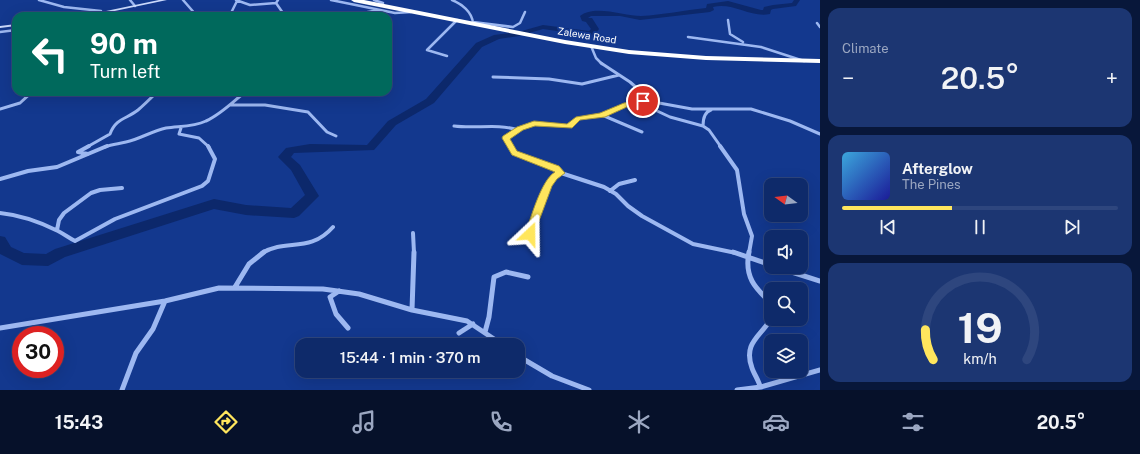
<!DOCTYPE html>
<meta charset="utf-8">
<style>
body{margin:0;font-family:"Public Sans",sans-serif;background:#1c3672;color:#f1f3f6;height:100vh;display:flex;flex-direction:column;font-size:15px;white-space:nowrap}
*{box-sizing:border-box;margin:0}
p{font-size:13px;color:#9ba7c1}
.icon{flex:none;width:22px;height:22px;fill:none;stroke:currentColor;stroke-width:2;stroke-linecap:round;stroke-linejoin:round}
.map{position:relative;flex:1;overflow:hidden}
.sheet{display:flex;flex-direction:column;gap:8px;padding:8px;background:#08173a;width:320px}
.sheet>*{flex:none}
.guide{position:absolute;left:12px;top:12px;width:380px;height:84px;border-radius:12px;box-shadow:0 4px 16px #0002,0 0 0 1px #2e467e;background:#00695c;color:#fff;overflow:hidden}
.needle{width:26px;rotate:285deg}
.buttons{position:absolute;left:764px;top:178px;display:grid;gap:8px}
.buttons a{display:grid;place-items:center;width:44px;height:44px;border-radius:8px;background:#0e2a6a;box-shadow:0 4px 16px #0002,0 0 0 1px #2e467e;font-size:20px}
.speed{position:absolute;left:12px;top:326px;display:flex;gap:8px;font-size:20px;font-weight:700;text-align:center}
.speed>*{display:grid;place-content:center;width:52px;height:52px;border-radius:50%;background:#0e2a6a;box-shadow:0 4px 16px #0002,0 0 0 1px #2e467e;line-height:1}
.speed .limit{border:6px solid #d22;background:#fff;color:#111}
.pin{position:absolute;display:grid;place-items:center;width:34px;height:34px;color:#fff;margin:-17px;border:2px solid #fff;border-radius:50%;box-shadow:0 1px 4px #0007}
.me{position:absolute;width:44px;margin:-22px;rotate:23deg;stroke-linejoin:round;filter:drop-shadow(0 0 3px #0008)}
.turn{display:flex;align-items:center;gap:14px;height:84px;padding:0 12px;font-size:18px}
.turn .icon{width:52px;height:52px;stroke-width:2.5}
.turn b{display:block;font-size:28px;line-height:34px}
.big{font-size:30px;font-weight:600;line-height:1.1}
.sheet .tile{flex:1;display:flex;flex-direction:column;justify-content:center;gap:6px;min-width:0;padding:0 14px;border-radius:12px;background:#1c3672}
.sheet .dial{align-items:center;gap:0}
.dial svg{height:104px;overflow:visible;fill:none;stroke:#2e467e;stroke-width:7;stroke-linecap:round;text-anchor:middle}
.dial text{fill:#f1f3f6;stroke:none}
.song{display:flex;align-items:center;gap:12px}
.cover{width:48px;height:48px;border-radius:6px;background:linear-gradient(135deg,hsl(200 70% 55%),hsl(240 70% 35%))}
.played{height:4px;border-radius:2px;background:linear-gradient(90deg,#ffe65d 40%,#2e467e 40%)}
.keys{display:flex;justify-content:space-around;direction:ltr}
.heat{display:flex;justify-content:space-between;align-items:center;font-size:22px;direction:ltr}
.trip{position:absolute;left:295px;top:338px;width:230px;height:40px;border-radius:12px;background:#0e2a6a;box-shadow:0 4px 16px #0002,0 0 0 1px #2e467e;font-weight:600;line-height:40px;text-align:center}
.tabs{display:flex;height:64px;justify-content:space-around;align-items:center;background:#06112a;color:#9ba7c1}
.tabs .icon{width:28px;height:28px}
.tabs .current{color:#ffe65d}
.tabs b{font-size:18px;color:#f1f3f6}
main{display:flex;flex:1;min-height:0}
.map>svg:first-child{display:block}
</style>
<main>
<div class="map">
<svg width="820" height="390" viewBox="0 0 820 390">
<rect width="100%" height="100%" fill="#13388e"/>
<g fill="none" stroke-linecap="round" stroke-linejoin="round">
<path fill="#0c286b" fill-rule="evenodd" d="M794,0H800L796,6L773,9L771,10L770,14C750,18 733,2 713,7L714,10L710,12L640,20L620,16H591L588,18H592L599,29L594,36H591L543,29L519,36L499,39L482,47L434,103L396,125L374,150L294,153L291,157L300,165L319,196L299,216L294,218L246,215L214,209L65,257L48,266L22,265L0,254V236L5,237L11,247L24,253L46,254L55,249L214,199L246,205L291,208L305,195L291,170L278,157L286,148L310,144L367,145L388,121L426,99L476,43L494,35L518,32L543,25L589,31L591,29L586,22L582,21L580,16C594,4 625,16 641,16C663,15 684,10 706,8L707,4L728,1L761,10H763L764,7L773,5L792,3Z"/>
<path stroke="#9db8f1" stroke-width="2.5" d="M39,0L64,7L101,11L102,16
M130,0L135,6
M183,0L197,16
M236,0L250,5L276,3
M278,0L276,3L285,16
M331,0L395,13L411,12
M374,0L383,3L381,5
M452,0C462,4 472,12 473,23
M232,11L237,1
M346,16L379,10
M728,20L730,34L743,42
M473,22L513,27L520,23L525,12
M817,23L820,27
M0,32L16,30
M688,37L761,47L804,61
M591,46L596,58L602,64
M447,56L427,50L457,20"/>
<path stroke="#9db8f1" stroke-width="3" d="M601,63L630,82L653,102
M493,77L549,79L582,84L619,75
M638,102L670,117L703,126L709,130L721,147
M230,105H265L308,112L327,132L336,136
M0,109L20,103L32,92
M602,115L642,132
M454,126C477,129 496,123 518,130
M703,126C703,119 704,112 711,110
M181,128L179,134L199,138L209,147
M87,147L110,134C116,118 127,119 138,110C145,104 151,98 157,92
M105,147C112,144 118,144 126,142C140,139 152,131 166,128C180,126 193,127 206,121C220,115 233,102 245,92
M511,147L506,138C532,119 538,123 569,126L578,119L602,115L627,105L648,101L692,109H751L790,121L820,134"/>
<path stroke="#9db8f1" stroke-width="4" d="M510,146L514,153L555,168L561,173L604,187L616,194L628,206L642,216L693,244L736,253
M720,146L737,170L744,214L752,236L749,253
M88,154L78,152L89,146
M0,179L28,171L57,167L107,146
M610,191L619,184L635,180
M0,213C20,215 40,222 58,231C64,234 69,238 75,241L115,219L202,186L208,181L215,159L208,146
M57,230L59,220L64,213L91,193L100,190L122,188
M413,233L414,253
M530,234L548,186L553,177L561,173
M262,253C287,238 309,254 333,227"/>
<path stroke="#9db8f1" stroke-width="5" d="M733,252L771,265
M749,252C744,277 755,288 771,303
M776,267L820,281
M235,287L249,264L264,252
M339,291L330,297L336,314L348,328
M412,310L414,252
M0,328L165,301L219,288L323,289L359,294L412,310L467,321L503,345
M485,332L489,317L494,277L506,272L528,277
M459,333L473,324
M518,356L552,376L589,390
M760,387C760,383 754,374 752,368C743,343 760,337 771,319
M122,390L136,353L153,329L165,301
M737,390L761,387L820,370"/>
<path fill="#cbdafc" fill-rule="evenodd" d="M159,0H167L91,16H82Z
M16,24V26L0,28V26Z"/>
<path fill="#fff" fill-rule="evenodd" d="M351,0H364L565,40L629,50L706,56L820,59V63L706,60L629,54L565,44L354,2Z"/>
</g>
<path fill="#ffe65d" stroke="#a6963c" d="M643,99L645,100V103L629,106L605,117L580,120L572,128L535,126L523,130L510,139L517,151L559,166L565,173L557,179L552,186L533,237H526L525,234C531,218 541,180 555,172L512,155L502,138L503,136L517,127L534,121L567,124L576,117L600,113L624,103Z"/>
<g text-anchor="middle" stroke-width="4" stroke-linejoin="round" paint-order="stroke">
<g font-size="10" fill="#fff" stroke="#13388e">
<text transform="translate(587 35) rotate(9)" y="4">Zalewa Road</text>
</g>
</g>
</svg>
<div class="buttons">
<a><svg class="needle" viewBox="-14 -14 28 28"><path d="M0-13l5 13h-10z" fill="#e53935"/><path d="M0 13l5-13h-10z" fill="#9ba7c1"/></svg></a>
<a><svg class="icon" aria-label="sound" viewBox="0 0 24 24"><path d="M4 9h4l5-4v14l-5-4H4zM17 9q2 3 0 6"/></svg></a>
<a><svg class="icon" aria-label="search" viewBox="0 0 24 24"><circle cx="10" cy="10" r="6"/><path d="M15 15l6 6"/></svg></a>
<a><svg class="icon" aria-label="layers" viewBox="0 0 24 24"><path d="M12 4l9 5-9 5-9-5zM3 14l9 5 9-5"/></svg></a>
</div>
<div class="speed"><div class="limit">30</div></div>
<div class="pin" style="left:643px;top:101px;background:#d93025"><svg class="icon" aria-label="arrive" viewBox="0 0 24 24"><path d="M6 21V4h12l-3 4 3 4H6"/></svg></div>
<svg class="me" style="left:530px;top:234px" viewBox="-20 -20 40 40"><path d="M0-17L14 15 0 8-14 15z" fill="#ffe65d" stroke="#fff" stroke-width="4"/></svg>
<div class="trip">15:44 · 1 min · 370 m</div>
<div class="guide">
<div class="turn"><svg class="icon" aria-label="left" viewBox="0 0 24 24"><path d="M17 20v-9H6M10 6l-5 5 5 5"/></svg><div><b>90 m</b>Turn left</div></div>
</div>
</div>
<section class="sheet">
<div class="tile"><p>Climate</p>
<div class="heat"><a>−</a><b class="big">20.5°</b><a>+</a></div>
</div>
<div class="tile">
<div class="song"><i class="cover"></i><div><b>Afterglow</b><p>The Pines</p></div></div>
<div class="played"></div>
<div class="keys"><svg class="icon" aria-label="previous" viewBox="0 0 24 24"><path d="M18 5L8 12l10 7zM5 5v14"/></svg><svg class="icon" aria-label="pause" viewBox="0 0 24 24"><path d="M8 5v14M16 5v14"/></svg><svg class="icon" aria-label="next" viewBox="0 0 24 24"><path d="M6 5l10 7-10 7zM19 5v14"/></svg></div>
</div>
<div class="tile dial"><svg viewBox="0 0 100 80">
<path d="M14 69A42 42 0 1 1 86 69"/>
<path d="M14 69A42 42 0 0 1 8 46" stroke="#ffe65d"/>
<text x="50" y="56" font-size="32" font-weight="700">19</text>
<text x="50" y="72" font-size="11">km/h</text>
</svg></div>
</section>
</main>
<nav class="tabs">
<b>15:43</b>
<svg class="icon current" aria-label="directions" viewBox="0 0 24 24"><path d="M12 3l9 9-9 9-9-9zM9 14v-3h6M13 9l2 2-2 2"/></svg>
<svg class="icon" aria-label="music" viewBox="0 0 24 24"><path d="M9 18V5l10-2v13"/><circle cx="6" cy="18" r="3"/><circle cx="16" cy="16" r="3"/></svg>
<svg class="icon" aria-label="phone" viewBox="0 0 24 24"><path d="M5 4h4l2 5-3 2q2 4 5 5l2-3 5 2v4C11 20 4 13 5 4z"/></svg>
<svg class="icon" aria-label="climate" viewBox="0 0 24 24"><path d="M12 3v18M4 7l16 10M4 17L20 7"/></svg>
<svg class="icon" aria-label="car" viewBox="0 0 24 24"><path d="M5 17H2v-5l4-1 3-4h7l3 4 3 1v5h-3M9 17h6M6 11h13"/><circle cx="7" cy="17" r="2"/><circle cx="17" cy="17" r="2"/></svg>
<svg class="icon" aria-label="filters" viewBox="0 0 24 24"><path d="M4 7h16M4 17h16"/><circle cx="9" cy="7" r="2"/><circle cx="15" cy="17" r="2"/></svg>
<b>20.5°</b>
</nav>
